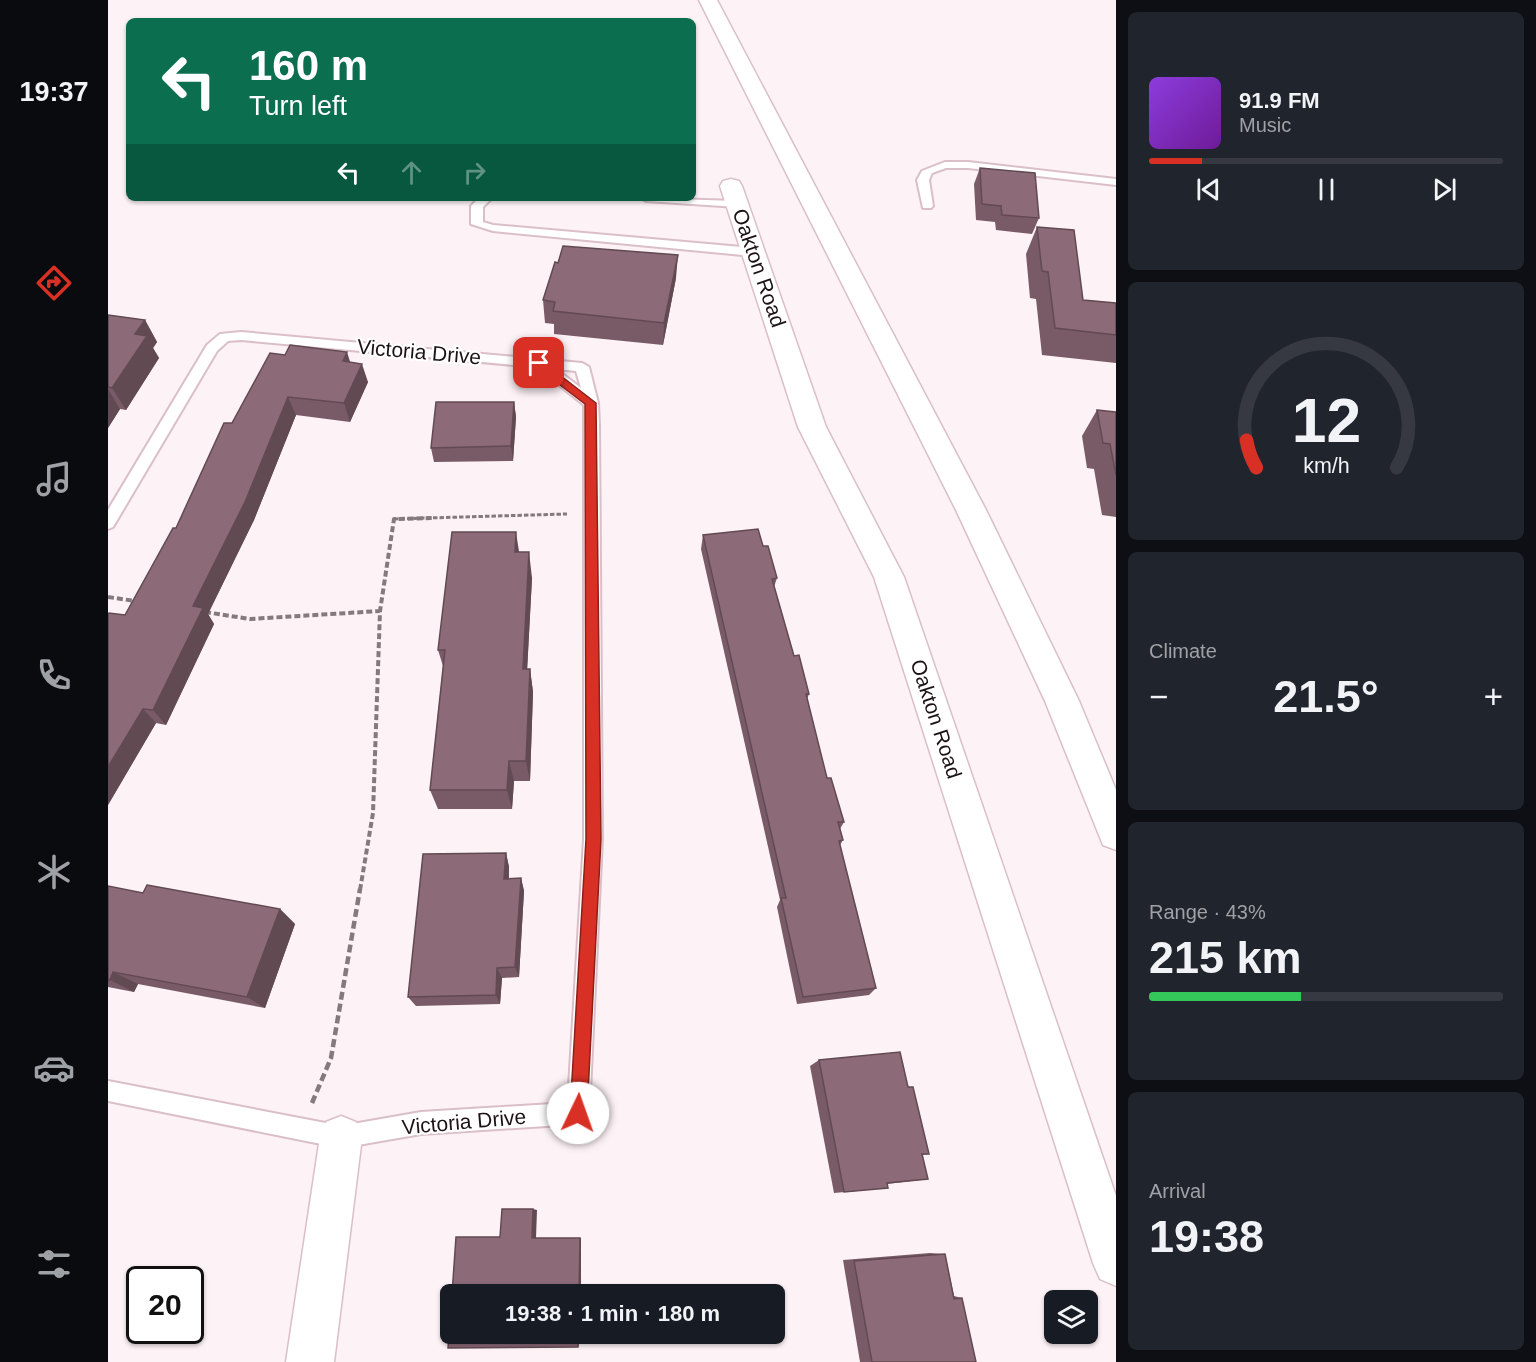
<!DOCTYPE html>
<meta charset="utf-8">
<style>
body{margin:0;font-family:Arial,sans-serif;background:#20242c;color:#f1f3f6;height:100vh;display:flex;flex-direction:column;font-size:22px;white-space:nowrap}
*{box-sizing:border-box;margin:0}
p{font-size:20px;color:#9ea1a6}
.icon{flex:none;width:33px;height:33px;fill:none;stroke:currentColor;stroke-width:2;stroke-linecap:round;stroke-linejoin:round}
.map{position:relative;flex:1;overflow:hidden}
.sheet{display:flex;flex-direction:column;gap:12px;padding:12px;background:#0d0f14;width:420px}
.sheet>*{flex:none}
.hud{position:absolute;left:18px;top:18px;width:570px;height:183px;border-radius:9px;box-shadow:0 2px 4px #0004;background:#0b6e4f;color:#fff;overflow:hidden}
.buttons{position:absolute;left:936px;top:1290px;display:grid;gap:12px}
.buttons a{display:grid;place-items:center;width:54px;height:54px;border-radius:9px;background:#171b24;box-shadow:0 2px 4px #0004;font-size:30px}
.speed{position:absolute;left:18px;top:1266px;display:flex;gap:12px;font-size:30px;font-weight:700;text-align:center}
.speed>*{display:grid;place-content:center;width:78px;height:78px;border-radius:50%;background:#171b24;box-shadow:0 2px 4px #0004;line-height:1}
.speed .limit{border:3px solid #111;border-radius:9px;background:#fff;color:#111}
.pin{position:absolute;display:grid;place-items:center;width:51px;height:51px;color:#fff;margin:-26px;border-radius:12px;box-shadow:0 3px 9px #0006}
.me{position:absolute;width:66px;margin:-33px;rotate:3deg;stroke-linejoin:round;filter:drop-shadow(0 0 4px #0008)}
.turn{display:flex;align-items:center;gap:21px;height:126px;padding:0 24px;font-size:27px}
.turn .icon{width:78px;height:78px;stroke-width:2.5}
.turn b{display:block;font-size:42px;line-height:51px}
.lanes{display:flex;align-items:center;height:57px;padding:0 24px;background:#0003;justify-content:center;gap:30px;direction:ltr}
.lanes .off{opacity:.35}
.big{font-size:45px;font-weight:700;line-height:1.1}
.sheet .card{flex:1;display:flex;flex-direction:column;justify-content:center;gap:9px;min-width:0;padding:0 21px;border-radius:9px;background:#20242c}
.sheet .dial{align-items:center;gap:0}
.dial svg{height:156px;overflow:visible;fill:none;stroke:#363941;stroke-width:7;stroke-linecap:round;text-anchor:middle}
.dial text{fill:#f1f3f6;stroke:none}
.song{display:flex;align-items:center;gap:18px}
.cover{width:72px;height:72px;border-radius:9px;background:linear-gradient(135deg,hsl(270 70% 55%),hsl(280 70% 35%))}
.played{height:6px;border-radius:3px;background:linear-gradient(90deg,#d93025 15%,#363941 15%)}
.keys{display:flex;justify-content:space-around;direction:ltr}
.heat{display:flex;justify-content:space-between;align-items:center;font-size:33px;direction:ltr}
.charge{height:9px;border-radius:4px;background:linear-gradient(90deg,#34c759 43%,#363941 0)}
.trip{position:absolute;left:332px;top:1284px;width:345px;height:60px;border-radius:9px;background:#171b24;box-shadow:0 2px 4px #0004;font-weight:700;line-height:60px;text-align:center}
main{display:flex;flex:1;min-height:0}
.tab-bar{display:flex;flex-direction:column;width:108px;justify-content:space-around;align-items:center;background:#090b0e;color:#9ea1a6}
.tab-bar .icon{width:42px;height:42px}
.tab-bar .on{color:#d93025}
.tab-bar b{font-size:27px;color:#f1f3f6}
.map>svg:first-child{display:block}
</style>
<main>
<nav class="tab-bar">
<b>19:37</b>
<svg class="icon on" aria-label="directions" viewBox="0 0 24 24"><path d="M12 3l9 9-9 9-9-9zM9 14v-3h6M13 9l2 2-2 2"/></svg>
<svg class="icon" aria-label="music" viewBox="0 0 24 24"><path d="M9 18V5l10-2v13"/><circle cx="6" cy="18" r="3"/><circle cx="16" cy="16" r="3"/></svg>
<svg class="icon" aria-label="phone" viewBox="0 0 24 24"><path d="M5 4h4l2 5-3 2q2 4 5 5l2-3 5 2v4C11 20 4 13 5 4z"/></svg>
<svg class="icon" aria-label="climate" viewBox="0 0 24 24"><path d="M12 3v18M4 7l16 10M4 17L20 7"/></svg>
<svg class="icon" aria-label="car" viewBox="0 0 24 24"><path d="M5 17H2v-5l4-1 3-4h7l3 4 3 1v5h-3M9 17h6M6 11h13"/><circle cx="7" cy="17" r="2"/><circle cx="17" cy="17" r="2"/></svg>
<svg class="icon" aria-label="filters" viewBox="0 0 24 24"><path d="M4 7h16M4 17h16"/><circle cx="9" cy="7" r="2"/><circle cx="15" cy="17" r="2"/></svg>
</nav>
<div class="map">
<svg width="1008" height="1362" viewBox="0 0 1008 1362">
<rect width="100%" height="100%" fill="#fdf2f6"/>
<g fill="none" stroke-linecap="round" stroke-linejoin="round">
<defs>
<path id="service" d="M837,162H860L1008,179V185L860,168H838L824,173L821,180L825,206L823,208H815L809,180L814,171Z
M371,198H384L375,207V222L385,225L645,248L651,252L645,256L385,231L363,224V206Z
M532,198L629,201L635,204L629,207L538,201Z
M133,332L474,363L481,367L490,403L491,425L494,839L481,1113L478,1121L470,1124L313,1134L233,1148L0,1101V1081L233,1126L313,1112L460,1103L476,839V405L428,367L133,340L120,341L109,351L5,527L0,529V510L99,345L112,334ZM448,369L468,371L473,388Z"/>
<path id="minor" d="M623,179L631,181L634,186L718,427L796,577L1008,1196V1286L992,1279L985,1263L766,577L690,427L612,186L615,181Z
M233,1116L248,1122L254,1137L226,1362H178L212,1137L218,1122Z"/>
<path id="primary" d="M591,0H609L878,510L971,701L1008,790V850L995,845L937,701L848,510Z"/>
</defs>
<use href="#service" stroke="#dabfc9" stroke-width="4"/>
<use href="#minor" stroke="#dabfc9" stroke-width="3"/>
<use href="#primary" stroke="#dabfc9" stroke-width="3"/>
<path stroke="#84797d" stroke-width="3" stroke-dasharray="4.5 2" stroke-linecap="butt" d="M286,519L459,514"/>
<path stroke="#84797d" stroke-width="4" stroke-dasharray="6 3" stroke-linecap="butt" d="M0,597L27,601
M97,612L142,619L272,611
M252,890L265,813L272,611L286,519L326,518"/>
<path stroke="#84797d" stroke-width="4.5" stroke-dasharray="8 4" stroke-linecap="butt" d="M204,1103L223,1058L252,889"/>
<use href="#service" fill="#fff" fill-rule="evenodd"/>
<use href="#minor" fill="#fff" fill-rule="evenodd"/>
<use href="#primary" fill="#fff" fill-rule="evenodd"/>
</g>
<path fill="#785b66" d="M872,168L931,218L924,234L888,230L887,222L868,220L866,184Z
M929,227L975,300L1008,303V363L934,355L928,299L922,298L918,254Z
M568,278L555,345L446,334V324L437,323L435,300Z
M0,315L37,320L49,342L45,348L51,358L18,410L12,409L0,428Z
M242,362L260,382L242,422L188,415L146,520L100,614L106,624L58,725L48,723L0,805L17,615L68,528L124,423Z
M406,402L408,417L405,461L326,462L323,448Z
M989,410L1008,412V517L994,515L986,469L979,468L974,436Z
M595,535L655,546L669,578L666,587L686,656L701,694L699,699L719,778L736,822L732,829L735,840L732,845L768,988L761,995L689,1004L669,907L672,900L593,549Z
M411,552L424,578L419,669H422L425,692L422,781H406L404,809H330L322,790L335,666L330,650Z
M398,853L401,867V879L413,878L416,891L411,977L394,978L392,1004L308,1006L300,997Z
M0,886L35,893L172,909L187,924L157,1008L30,984L26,992L0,987Z
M711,1060L800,1087L821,1154L814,1155L820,1179L779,1184L780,1188L726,1193L702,1066Z
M822,1253L837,1254L846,1296L854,1298L868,1362H752L735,1260Z"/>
<path fill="#624a53" d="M570,255L568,278L555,345L556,323Z
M37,320L49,342L45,348L51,358L18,410L4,388L27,334Z
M239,352L245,371L235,361Z
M254,364L260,382L242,422L236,403Z
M0,389L12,409L0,428Z
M180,397L188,415L146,520L100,614L106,624L58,725L45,710L85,606Z
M406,402L408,417L405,461L403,446Z
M408,532L412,558L407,552Z
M421,552L424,578L418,692L415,669Z
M422,669L425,692L422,781L418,761Z
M35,709L48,723L0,805V767Z
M401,761L406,781L404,809L399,790Z
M398,853L401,867L400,891L396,879Z
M413,878L416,891L411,977L407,967Z
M172,909L187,924L157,1008L139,997Z
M389,968L394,978L392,1004L388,995Z
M5,972L30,984L26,992L2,980Z
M425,1209L429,1210L428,1238H424Z
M472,1238H473V1294H471Z"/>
<path fill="#8c6a77" stroke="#624a53" stroke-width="1.5" d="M872,168L927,173L931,218L894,215L893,206L874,204Z
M929,227L966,230L975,300L1008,303V335L947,328L940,272L934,271Z
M455,246L570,255L556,323L445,311L447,302L435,300L447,262L450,263Z
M0,315L37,320L27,334L39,336L4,388L0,387Z
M182,345L239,352L235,361L254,364L236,403L180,397L137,502L85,606L95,608L45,710L35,709L0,767V614L1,613L17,615L65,528H68L116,423H124L162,353L177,355Z
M328,402H406L403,446L323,448Z
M989,410L1008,412V475L1002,444L995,443Z
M650,529L655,546H660L669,578L664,579L686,656L691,655L701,694H698L719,778H723L736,822H730L735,840L731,841L768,988L695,997L673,898H678L595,535Z
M344,532H408L407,552H421L415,669H422L418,761H401L399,790H322L337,650H330Z
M398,853L396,879L413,878L407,967L389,968L388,995L300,997L315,854Z
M39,885L172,909L139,997L5,972L2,980H0V886L35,893Z
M792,1052L800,1087H805L821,1154H814L820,1179L779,1183L780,1188L736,1192L711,1060Z
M394,1209H425L424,1238H472L471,1294H344L348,1237H392Z
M837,1254L846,1299L854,1298L868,1362H764L746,1261Z
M342,1320V1334H471L470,1347L340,1348Z"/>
<path fill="#d93025" stroke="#8d1f18" stroke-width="1.5" d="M431,359L488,403L493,839L479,1113L477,1119L470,1122L464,1119L462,1113L478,839L477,404L427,366V360Z"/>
<g text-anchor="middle" stroke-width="4.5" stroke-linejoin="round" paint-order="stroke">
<g font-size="21" fill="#1d1317" stroke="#fff">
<text transform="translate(651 268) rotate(71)" y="7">Oakton Road</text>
<text transform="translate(311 352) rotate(5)" y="7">Victoria Drive</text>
<text transform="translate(828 719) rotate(72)" y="7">Oakton Road</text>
<text transform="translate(356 1122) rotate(-5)" y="7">Victoria Drive</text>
</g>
</g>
</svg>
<div class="buttons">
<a><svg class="icon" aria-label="layers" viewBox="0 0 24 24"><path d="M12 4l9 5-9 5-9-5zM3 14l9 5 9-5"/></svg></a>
</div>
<div class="speed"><div class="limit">20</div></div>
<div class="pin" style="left:431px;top:363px;background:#d93025"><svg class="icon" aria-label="arrive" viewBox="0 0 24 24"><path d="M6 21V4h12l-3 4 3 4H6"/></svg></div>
<svg class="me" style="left:470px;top:1113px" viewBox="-20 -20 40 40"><circle r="19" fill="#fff"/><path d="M0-13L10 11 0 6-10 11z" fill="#d93025"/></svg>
<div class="trip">19:38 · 1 min · 180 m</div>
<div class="hud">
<div class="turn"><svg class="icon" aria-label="left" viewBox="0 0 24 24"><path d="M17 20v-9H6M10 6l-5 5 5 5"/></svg><div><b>160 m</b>Turn left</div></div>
<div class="lanes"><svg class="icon" aria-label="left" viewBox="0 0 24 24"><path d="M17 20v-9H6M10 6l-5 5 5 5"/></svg><svg class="icon off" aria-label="ahead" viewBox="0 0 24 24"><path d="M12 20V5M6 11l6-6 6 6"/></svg><svg class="icon off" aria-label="right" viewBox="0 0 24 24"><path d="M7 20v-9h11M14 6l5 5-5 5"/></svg></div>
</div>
</div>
<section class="sheet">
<div class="card">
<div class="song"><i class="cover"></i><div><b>91.9 FM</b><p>Music</p></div></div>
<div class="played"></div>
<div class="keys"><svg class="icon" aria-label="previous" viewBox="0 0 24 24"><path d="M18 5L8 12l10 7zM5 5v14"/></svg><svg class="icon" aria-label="pause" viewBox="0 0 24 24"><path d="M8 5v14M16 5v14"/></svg><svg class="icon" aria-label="next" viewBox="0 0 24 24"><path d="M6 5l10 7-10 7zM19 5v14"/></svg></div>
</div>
<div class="card dial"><svg viewBox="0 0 100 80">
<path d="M14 69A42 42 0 1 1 86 69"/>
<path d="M14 69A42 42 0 0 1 9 55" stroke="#d93025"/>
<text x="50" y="56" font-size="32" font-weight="700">12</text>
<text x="50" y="72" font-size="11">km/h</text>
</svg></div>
<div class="card"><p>Climate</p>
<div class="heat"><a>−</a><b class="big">21.5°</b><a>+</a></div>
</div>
<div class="card"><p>Range · 43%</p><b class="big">215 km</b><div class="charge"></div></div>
<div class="card"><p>Arrival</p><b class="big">19:38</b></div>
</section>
</main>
